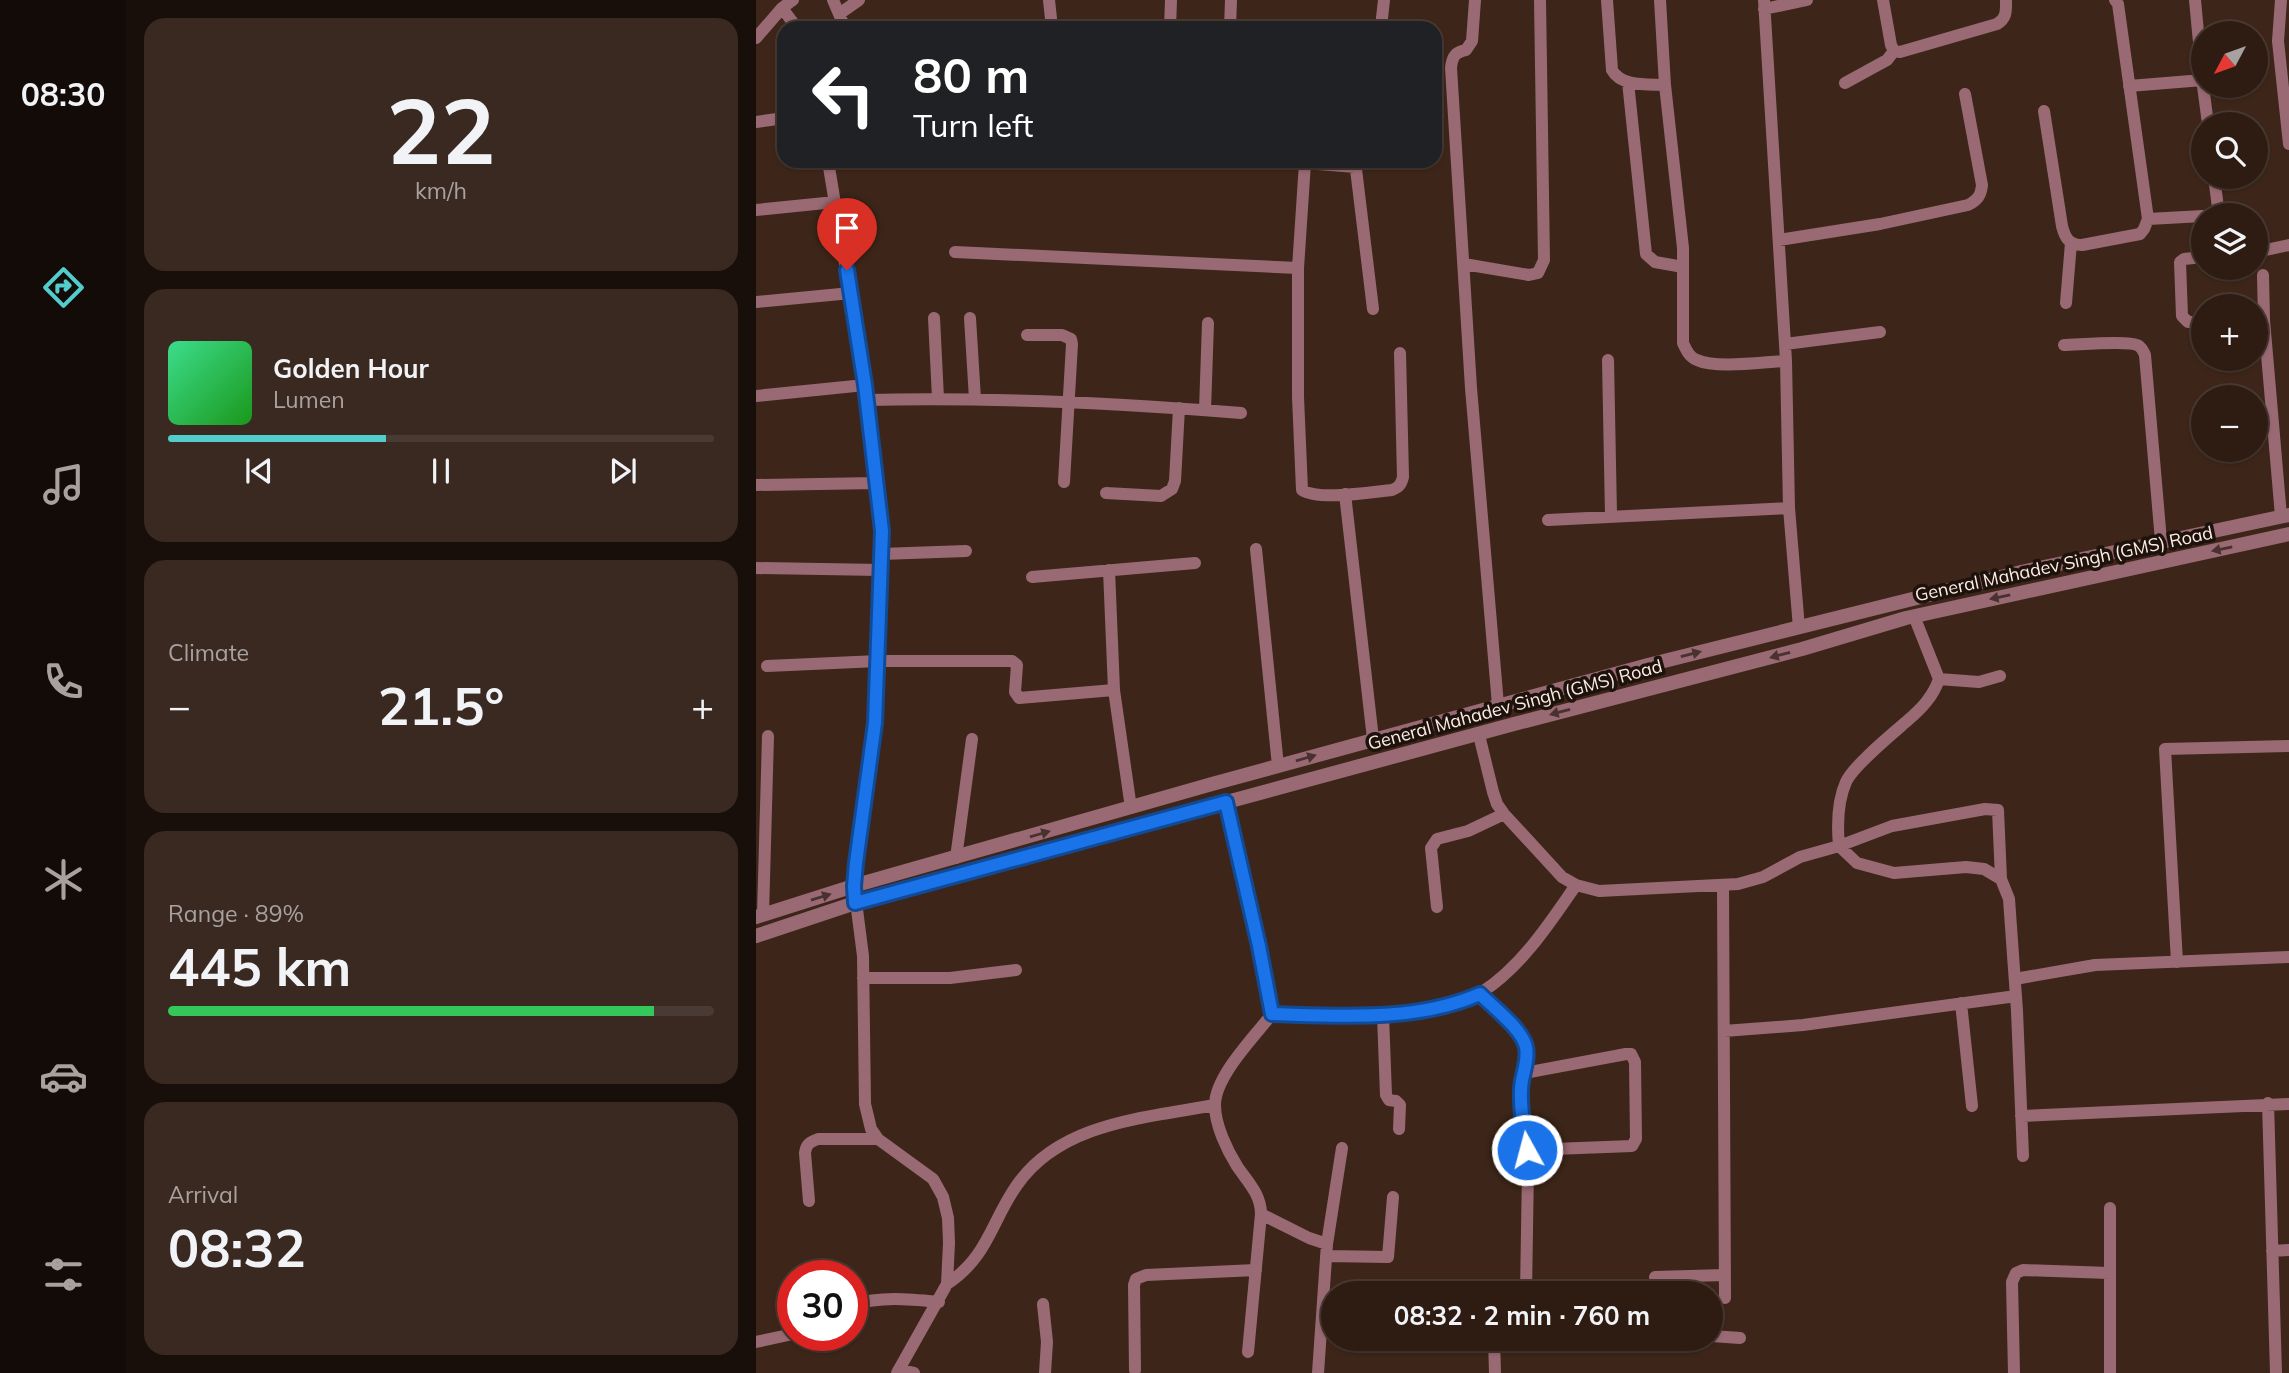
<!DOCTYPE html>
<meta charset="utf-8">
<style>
body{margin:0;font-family:Mulish,sans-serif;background:#3a2921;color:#f1f3f6;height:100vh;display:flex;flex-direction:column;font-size:26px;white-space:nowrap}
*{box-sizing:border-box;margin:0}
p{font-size:23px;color:#a7a1a0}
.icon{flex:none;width:38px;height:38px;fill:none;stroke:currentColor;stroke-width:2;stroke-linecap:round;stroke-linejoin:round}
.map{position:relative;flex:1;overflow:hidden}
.sheet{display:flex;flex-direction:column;gap:18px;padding:18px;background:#190f0a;width:630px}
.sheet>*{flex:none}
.guide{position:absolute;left:21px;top:21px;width:665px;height:147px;border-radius:21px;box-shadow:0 2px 5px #0004,0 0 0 2px #493a33;background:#202124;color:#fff;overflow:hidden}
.needle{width:46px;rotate:229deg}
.controls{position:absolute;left:1435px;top:21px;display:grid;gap:14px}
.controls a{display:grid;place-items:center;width:77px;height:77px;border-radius:50%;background:#2e1c13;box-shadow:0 2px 5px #0004,0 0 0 2px #493a33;font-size:35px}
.speed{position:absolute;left:21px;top:1260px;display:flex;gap:14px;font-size:35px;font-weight:700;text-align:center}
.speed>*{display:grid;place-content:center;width:91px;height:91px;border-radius:50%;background:#2e1c13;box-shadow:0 2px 5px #0004,0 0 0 2px #493a33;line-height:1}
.speed .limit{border:10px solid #d22;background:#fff;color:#111}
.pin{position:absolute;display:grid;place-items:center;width:60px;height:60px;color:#fff;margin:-72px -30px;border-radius:50% 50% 50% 0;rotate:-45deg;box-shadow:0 0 7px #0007}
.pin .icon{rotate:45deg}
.me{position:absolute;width:77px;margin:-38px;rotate:353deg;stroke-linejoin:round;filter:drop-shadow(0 0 5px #0008)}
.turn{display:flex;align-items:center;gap:24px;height:147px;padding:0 21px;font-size:32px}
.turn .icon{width:91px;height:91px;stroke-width:2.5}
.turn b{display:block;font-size:49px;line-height:60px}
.big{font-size:52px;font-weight:700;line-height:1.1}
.sheet .card{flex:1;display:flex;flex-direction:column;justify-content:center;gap:10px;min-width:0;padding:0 24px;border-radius:21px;background:#3a2921}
.sheet .dial{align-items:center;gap:0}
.dial b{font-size:91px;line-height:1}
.song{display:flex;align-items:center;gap:21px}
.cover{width:84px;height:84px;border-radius:10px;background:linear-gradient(135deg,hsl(150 70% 55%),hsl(120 70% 35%))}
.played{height:7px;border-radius:4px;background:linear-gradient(90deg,#52cdcc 40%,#493a33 40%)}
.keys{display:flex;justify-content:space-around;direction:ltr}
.heat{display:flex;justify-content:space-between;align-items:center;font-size:38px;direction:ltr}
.charge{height:10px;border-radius:5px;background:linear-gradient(90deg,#34c759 89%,#493a33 0)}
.trip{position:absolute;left:565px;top:1281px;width:402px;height:70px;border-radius:35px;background:#2e1c13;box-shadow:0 2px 5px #0004,0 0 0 2px #493a33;font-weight:700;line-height:70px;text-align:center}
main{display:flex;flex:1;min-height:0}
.tab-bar{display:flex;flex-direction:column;width:126px;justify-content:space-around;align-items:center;background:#120b08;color:#a7a1a0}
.tab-bar .icon{width:49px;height:49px}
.tab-bar .on{color:#52cdcc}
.tab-bar b{font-size:32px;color:#f1f3f6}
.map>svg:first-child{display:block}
</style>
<main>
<nav class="tab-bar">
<b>08:30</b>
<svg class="icon on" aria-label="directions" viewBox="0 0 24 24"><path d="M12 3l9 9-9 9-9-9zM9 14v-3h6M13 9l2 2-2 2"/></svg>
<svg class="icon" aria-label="music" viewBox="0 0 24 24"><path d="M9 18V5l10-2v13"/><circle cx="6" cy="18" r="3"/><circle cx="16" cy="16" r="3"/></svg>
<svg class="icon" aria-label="phone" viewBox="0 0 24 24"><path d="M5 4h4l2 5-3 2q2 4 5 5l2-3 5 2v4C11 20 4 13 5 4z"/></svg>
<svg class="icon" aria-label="climate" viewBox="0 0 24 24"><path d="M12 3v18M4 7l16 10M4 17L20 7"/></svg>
<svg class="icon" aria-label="car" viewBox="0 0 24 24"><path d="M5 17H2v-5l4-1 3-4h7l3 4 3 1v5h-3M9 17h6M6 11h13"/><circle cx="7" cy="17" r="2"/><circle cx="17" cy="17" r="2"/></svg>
<svg class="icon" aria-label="filters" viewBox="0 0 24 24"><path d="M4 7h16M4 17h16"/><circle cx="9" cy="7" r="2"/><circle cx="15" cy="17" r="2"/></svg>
</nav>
<section class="sheet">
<div class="card dial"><b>22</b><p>km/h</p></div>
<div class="card">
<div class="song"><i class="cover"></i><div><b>Golden Hour</b><p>Lumen</p></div></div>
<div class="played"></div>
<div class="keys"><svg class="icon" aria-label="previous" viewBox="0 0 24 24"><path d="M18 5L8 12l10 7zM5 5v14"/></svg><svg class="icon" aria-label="pause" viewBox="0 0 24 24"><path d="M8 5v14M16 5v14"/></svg><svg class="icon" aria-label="next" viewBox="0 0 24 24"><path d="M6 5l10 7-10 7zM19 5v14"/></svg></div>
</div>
<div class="card"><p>Climate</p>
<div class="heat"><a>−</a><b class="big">21.5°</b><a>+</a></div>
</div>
<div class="card"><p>Range · 89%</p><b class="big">445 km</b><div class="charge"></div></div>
<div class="card"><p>Arrival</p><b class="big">08:32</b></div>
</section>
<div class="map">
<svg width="1533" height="1373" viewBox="0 0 1533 1373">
<rect width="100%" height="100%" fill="#3d2619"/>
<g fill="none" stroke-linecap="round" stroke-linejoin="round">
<path stroke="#9a6a74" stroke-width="12" d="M77,0L89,28
M293,0L296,28
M719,0L716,41L710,50C699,52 696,57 695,68L715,388L742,705
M851,0L856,70C865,87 892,84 909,85
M904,0L909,85L927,248V343C931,351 933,357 941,360C960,369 1007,362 1030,361
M1008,0L1030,361L1033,508L1043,628
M1127,0L1135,45L1138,51L1144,52L1241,24C1251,18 1250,11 1250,0
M1439,0L1447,85
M1525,0L1522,41L1533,144
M26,8L41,28
M1008,9L1051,0
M83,14L103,0
M625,27L628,0
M414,28L415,0
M474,28L475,0
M0,38L26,8L37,0
M872,82L890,254L899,262L927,267
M1089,83L1131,60L1138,51
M1373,86L1447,80
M1447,86L1452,124
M1288,111L1306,226C1309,238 1313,245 1326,245L1384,234L1388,229L1392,219L1362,4L1359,0
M0,122L28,118
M72,161L109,385L126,531L119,723L98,886L107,956L109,1104L115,1129L122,1139L177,1179L187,1197L192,1218L193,1243L191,1284L141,1373
M524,161L599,167
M599,161L617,309
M549,163L542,268V397L546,490C563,501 615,492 636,490C643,487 645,485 647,477L644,353
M1458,177L1463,215
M0,210L79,202
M1392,219L1447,216
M1023,240L1124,224L1212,205C1222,200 1225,195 1226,185L1209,94
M199,252L542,268
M1500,252L1533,245
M1447,257L1428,259L1424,262L1426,316L1432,322H1447
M708,264L773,275L782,273L788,260L784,0
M1507,275L1508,320L1525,516
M0,302L95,293
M1310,303L1315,243
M178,318L182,398
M214,318L219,399
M271,335H306L315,339L316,344L308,482
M1029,344L1124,332
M1308,345C1321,345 1374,340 1383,346C1387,349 1387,351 1389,355L1405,541
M852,360L855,515
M0,396L109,385
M110,400C235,397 360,403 485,413
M449,410L452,323
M0,485L120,483
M350,493L405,496L416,489L419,481L423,408
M589,494L617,739
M792,520L1033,508
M500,549L522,766
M125,554L210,551
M0,568L125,570
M353,570L358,690L375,808
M276,577L439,563
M1158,616L1183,679C1177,697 1165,709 1151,721C1136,734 1097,766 1090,782C1081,802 1081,824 1083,846L1101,863L1138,873L1210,867L1228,869L1245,879L1253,899L1261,1011L1267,1156
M11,666L122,661H256L261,665L259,692L263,698L358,690
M1183,679L1223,682L1244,676
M723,735L737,792L741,804L748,814L806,877L820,885L843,891L982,884L1007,877L1044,857L1083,846L1136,826L1229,809L1242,810L1245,879
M469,802L503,946L516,1014C499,1036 459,1076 459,1105C459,1125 471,1150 481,1166C491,1181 505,1194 505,1214L553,1238L571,1244
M200,858L216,739
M967,885L969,1298
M681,907L675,848L681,839L712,831L748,814
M7,915L12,736
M1421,962L1409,749L1533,746
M107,978H194L260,970
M1259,979L1339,965L1533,957
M724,994L753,1023L770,1046L771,1060L765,1086V1099L772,1168L770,1293
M1205,1003L1216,1106
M516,1014C572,1015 679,1023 726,992C766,966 793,924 820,885
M627,1015L630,1095L633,1100L640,1101L644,1105L643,1129
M968,1031L1047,1025L1260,996
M768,1073L870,1054H875L879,1062L880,1139L876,1146L771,1150
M1512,1103L1520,1373
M1265,1116L1533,1104
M53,1201L49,1153C50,1144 54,1142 62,1139H122
M1354,1208V1373
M1516,1251L1533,1250
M570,1256L632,1257L637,1197
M899,1277L969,1275
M191,1284C232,1257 235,1222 261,1185C305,1122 390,1118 459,1105
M287,1304L291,1342L289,1373
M96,1305C125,1296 153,1299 183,1302
M956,1336L984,1338
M738,1339L739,1373
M0,1342L37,1334
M492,1352L505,1214
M143,1370L158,1373
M379,1370L378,1285L380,1279L390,1275L500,1270
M562,1373L571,1244L586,1148
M1258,1373L1256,1282L1260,1273L1267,1270L1353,1273"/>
<path stroke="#9a6a74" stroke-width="14" d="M0,917L104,884L456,784L892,665L1265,572L1533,515
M0,936L99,903L758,724L1046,649L1150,618L1533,534"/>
</g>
<defs><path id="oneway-solid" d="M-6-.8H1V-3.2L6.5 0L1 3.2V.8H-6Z" transform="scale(1.75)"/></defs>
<g fill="#493130">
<use href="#oneway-solid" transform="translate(1466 549) rotate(168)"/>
<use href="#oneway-solid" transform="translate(1244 597) rotate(168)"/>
<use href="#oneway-solid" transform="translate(935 654) rotate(-14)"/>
<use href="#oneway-solid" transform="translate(1024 655) rotate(165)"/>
<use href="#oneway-solid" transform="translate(804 712) rotate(165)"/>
<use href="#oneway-solid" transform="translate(550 758) rotate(-16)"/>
<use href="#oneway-solid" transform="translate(284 834) rotate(-16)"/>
<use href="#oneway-solid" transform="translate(65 897) rotate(-17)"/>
</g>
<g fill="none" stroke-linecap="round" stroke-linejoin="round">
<defs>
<path id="route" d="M91,270L109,385L126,531L119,723L100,863L98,886L99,903L470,802L503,946L516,1014C585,1016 660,1022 724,994C737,1007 766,1029 770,1047C773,1062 765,1076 765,1090C764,1110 768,1131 771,1150"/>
</defs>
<use href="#route" stroke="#114b97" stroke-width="18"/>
<use href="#route" stroke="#1a73e8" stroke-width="12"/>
</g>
<g text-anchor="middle" stroke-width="7" stroke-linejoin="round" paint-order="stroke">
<g font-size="18" fill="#fcece4" stroke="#1d120c">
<text transform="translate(1308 564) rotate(-12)" y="6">General Mahadev Singh (GMS) Road</text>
<text transform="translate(759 705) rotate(-15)" y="6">General Mahadev Singh (GMS) Road</text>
</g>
</g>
</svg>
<div class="controls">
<a><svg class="needle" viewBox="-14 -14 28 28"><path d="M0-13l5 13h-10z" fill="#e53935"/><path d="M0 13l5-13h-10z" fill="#a7a1a0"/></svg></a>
<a><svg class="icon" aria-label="search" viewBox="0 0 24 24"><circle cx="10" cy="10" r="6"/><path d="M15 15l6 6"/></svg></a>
<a><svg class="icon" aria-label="layers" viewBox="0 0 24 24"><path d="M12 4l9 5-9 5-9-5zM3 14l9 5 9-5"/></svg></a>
<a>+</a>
<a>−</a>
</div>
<div class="speed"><div class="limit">30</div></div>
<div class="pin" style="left:91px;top:270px;background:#d93025"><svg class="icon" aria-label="arrive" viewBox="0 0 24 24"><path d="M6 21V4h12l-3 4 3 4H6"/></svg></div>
<svg class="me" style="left:771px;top:1150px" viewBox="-20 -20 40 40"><circle r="17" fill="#1a73e8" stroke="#fff" stroke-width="3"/><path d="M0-11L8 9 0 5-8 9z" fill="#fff"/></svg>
<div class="trip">08:32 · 2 min · 760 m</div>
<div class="guide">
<div class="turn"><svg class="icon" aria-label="left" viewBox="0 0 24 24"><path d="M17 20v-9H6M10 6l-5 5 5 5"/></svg><div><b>80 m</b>Turn left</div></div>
</div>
</div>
</main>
